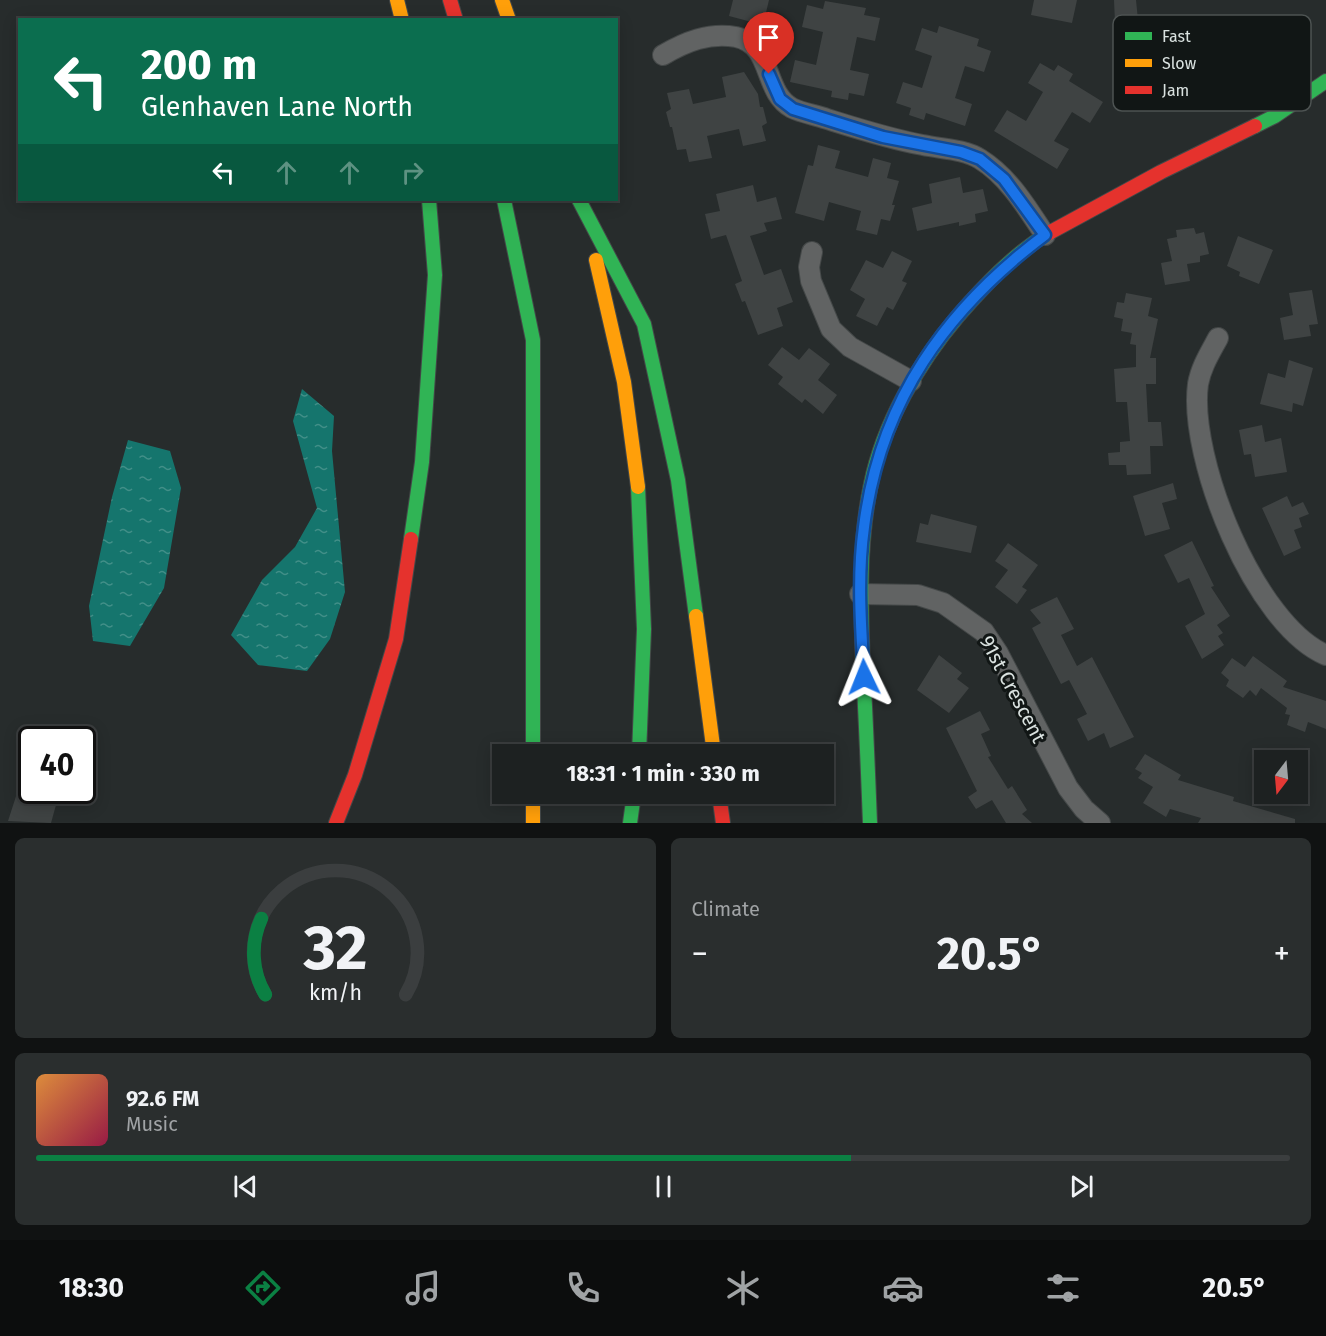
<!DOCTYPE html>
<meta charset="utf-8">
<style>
body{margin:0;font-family:"Fira Sans",sans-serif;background:#2a2e2e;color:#f1f3f6;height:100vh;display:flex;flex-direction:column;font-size:22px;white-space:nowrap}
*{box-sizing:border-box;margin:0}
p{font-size:20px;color:#a0a3a5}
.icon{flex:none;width:33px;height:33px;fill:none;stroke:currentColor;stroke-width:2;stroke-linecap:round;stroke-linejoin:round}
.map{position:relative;height:823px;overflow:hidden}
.sheet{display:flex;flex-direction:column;gap:15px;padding:15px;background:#101212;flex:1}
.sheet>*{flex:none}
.guide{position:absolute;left:18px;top:18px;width:600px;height:183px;border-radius:0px;box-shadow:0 3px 15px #0003,0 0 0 2px #3b3e3f;background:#0b6e4f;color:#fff;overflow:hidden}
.needle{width:39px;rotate:196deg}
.tools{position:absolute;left:1254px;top:750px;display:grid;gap:12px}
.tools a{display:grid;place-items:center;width:54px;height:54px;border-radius:0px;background:#1d2121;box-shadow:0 3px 15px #0003,0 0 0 2px #3b3e3f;font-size:30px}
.speed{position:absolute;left:18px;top:726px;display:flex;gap:12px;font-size:30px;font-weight:700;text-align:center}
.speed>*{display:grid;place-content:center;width:78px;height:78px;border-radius:50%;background:#1d2121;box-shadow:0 3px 15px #0003,0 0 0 2px #3b3e3f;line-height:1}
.speed .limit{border:3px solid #111;border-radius:9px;background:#fff;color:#111}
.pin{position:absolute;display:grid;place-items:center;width:51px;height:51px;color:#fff;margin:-62px -26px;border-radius:50% 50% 50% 0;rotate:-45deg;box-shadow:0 0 6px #0007}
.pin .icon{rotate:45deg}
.me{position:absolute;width:66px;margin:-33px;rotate:358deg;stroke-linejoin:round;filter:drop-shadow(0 0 4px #0008)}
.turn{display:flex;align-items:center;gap:21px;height:126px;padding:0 24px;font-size:27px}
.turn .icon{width:78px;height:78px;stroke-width:2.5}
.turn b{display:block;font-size:42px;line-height:51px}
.lanes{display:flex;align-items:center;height:57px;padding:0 24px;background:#0003;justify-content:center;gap:30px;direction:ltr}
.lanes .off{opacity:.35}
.big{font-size:45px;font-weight:700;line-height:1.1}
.sheet .tile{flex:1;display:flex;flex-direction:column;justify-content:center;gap:9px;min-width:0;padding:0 21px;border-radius:9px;background:#2a2e2e}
.sheet .dial{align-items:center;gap:0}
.dial svg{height:156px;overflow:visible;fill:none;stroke:#3b3e3f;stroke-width:7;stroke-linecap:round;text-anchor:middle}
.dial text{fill:#f1f3f6;stroke:none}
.song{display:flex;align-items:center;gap:18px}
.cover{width:72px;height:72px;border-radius:9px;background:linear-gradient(135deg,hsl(30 70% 55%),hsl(340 70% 35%))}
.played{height:6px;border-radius:3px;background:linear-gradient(90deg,#0b8043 65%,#3b3e3f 65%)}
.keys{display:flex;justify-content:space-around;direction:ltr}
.heat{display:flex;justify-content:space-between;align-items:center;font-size:33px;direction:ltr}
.sheet .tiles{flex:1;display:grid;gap:15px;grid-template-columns:1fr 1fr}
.tile:last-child{grid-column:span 2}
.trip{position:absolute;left:492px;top:744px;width:342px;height:60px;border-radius:0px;background:#1d2121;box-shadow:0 3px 15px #0003,0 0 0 2px #3b3e3f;font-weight:700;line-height:60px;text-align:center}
.tab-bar{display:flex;height:96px;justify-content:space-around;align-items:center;background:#0c0d0d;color:#a0a3a5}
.tab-bar .icon{width:42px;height:42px}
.tab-bar .current{color:#0b8043}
.tab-bar b{font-size:27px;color:#f1f3f6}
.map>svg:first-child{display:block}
</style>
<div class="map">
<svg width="1326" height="823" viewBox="0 0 1326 823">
<defs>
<pattern id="water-ripples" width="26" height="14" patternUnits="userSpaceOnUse" patternTransform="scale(1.5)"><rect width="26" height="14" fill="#15756d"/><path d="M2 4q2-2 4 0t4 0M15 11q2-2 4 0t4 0" fill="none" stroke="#428f88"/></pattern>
</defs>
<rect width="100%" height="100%" fill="#272c2c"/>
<path fill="url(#water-ripples)" d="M302,389L334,416L332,451L345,592L330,639L307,671L258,665L231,635L262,580L295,547L317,508L293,421Z
M128,440L170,451L181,488L164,588L130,646L93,641L89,606L112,497Z"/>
<path fill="#3f4343" d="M733,0H769L763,25L729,16Z
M1034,0H1077L1072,23L1031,15Z
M1114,0H1136L1138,20L1115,22Z
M825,1L866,8L864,15L880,18L875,41L857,37L850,70L869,74L864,96L849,93L848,100L831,97L832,91L790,82L795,60L816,65L823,32L802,27L807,5L823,9Z
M939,26L979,39L977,46L991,51L984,72L965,66L955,98L972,104L965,126L926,113L924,120L909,115L911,108L896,103L903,82L922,88L932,56L915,50L922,28L937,33Z
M1040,63L1054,71L1058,65L1073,74L1069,81L1103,102L1090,123L1072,112L1054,141L1069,149L1057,169L994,131L1007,110L1026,121L1043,92L1028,83Z
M744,72L758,94L760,107H763L767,123L762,126L766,141L743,146L739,129L707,136L712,158L689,162L686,149L677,150L672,127H670L666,112L671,109L667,93L689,89L693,104L726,97L722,77Z
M818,145L840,151L835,168L868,177L873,158L891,163L887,178L899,181L892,205H895L890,221L881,219L877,235L856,230L861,211L829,202L824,221L795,213L808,165L813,166Z
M960,177L963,193L983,189L988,211L975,214L976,222L959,226V222L917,231L912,208L932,203L929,184Z
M753,185L757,202L776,197L782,219L764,223L767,231L750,236L764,275L781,269L793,302L777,308L783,326L758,335L745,301L742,302L735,284L742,281L726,235L711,239L705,214L720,211L716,194Z
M1194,228L1196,234L1204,232L1209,254L1200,256V262L1187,264L1190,281L1165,285L1161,263L1172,261L1167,239L1177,237L1176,230Z
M1238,236L1273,250L1259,284L1239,276L1240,272L1227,266Z
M892,251L912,261L902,281L907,283L893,310L887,307L877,326L856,316L865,299L850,290L866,260L883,268Z
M1312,290L1318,324L1309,325L1311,336L1284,340L1280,318L1293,315L1289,293Z
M1126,293L1152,298L1148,316L1158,319L1150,358H1156V384H1146L1148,422H1161L1163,446H1150L1151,474L1127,475L1126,465H1109L1108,453L1120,452V442L1130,441L1127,402H1116L1114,369L1136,367V345L1130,344L1132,333L1121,331L1123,319L1114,317L1117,302L1124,303Z
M782,347L799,360L809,348L830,364L818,380L837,395L823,414L805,399L802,403L778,384L783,377L768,365Z
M1289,360L1313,368L1303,406L1293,403L1292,412L1260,404L1268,373L1285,378Z
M1262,425L1265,442L1281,438L1287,472L1255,477L1251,454L1244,455L1239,430Z
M1173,483L1177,499L1162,503L1170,529L1145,536L1133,496Z
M1287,496L1292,507L1303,502L1309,514L1299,518L1302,527L1294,530L1301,548L1284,556L1262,508Z
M931,514L977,526L971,553L916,542L920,523L928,525Z
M1192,541L1214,586L1211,587L1230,616L1217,625L1223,633L1218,636L1224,645L1202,659L1185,626L1205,614L1189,578L1178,583L1164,555Z
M1008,543L1038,565L1022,587L1027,590L1017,604L995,587L1008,570L995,561Z
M1057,597L1074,629L1061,635L1077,666L1092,657L1134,737L1110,748L1104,733L1088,741L1077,719L1087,714L1069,680L1061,684L1032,628L1041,623L1030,610Z
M939,655L962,673L957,679L969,688L949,713L917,690Z
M1253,656L1287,681L1283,687L1326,701V729L1308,722L1305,732L1287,725L1290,715L1285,714L1287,708L1261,688L1256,696L1250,690L1243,698L1226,686L1229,680L1221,673L1232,658L1245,667Z
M980,711L990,730L981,734L991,756L988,757L1008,789L1012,786L1027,810L1022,814L1032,823H1006L992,800L976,809L968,797L977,791L946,728Z
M1145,754L1181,775L1178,780L1234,797L1233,801L1295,819V823H1198L1201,818L1170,809L1166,817L1143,803L1153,787L1138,778L1142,773L1135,769Z
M18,790L39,796L37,800L56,805L51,823L8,821Z"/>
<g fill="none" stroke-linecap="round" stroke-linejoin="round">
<defs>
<path id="street" d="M663,55C685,42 709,32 736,37C774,45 762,91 792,108C802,113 816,115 827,119C859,129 890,139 923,145C942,149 964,149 980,159C1009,177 1027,208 1045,235
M812,252L809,267L811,281L831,329L850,347L911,381
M1218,338C1210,353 1201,367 1198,384C1188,458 1255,625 1326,655
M860,594L918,595L943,603L984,632L998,653L1068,788L1084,809L1100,823"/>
<path id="fast" d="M1255,126L1275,116L1326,81
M504,200L533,340V754
M579,200L644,324L678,480L696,616
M638,487L644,629L639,754
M411,539L422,462L435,275L429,200
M630,823L634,794
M870,823C868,772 866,720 863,669C861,607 858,545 871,484C883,424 919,362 958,316C984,286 1013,255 1047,234"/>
<path id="slow" d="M397,0L402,20
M502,0L509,20
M596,260L624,382L638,487
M696,616L714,754
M533,794V823"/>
<path id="jam" d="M450,0L456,20
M1047,234L1161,172L1255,126
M719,794L723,823
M336,823L355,775L396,639L411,539"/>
</defs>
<use href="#street" stroke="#444848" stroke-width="22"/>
<use href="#fast" stroke="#444848" stroke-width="16"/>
<use href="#slow" stroke="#444848" stroke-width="16"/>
<use href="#jam" stroke="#444848" stroke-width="16"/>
<use href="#street" stroke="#616363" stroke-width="20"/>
<use href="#fast" stroke="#30b455" stroke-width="14"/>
<use href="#slow" stroke="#ff9f0a" stroke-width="14"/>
<use href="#jam" stroke="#e5322d" stroke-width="14"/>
</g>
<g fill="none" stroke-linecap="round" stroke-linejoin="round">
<defs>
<path id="route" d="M769,74L780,99L793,109L883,137L961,152L980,159L1004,179L1045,235C946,309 880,401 864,527C857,577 861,627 864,677"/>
</defs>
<use href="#route" stroke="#114b97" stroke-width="15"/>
<use href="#route" stroke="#1a73e8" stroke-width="10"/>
</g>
<g text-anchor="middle" stroke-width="6" stroke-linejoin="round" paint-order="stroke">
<g font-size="20" fill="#dae2e0" stroke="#111615">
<text transform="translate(1013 689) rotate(62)" y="7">91st Crescent</text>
</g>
</g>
<rect x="1113" y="15" width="198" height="96" rx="9" fill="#111615" stroke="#4d5352" stroke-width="1.5"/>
<rect x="1125" y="32" width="27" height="8" fill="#30b455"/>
<rect x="1125" y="59" width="27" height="8" fill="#ff9f0a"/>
<rect x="1125" y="86" width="27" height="8" fill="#e5322d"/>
<g font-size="16" fill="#dae2e0">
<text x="1162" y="42">Fast</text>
<text x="1162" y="69">Slow</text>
<text x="1162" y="96">Jam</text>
</g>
</svg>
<div class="tools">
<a><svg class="needle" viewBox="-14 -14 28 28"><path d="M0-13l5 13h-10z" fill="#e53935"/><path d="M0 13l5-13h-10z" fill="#a0a3a5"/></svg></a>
</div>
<div class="speed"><div class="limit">40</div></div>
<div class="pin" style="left:769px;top:74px;background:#d93025"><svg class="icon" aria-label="arrive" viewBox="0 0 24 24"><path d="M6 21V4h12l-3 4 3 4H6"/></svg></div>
<svg class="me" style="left:864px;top:677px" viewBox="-20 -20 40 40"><path d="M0-17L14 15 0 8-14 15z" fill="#1a73e8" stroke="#fff" stroke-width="4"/></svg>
<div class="trip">18:31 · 1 min · 330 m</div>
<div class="guide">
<div class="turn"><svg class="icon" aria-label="left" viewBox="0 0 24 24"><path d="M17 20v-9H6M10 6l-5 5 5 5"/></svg><div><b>200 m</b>Glenhaven Lane North</div></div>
<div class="lanes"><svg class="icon" aria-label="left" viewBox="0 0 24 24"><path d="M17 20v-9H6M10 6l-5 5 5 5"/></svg><svg class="icon off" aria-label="ahead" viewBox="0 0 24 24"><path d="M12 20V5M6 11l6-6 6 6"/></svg><svg class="icon off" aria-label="ahead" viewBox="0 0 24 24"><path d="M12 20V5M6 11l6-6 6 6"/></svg><svg class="icon off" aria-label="right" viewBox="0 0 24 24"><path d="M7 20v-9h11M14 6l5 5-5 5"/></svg></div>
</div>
</div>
<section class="sheet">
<div class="tiles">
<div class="tile dial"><svg viewBox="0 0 100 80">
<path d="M14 69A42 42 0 1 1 86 69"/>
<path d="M14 69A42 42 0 0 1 12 30" stroke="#0b8043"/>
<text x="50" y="56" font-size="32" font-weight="700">32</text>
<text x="50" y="72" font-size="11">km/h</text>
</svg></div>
<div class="tile"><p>Climate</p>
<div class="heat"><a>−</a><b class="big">20.5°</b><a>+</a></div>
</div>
<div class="tile">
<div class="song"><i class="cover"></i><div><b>92.6 FM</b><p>Music</p></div></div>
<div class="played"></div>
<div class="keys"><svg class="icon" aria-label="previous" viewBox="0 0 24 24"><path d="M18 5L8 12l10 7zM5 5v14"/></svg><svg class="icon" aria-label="pause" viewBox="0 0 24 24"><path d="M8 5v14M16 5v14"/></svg><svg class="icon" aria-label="next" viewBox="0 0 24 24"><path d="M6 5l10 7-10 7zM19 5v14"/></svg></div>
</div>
</div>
</section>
<nav class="tab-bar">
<b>18:30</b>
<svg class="icon current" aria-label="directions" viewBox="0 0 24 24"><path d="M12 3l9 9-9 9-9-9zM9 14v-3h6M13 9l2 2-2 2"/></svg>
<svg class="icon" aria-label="music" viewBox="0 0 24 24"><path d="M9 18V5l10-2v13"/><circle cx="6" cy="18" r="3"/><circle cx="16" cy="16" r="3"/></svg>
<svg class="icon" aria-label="phone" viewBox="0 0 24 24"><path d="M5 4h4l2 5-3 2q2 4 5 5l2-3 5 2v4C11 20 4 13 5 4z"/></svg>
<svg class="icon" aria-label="climate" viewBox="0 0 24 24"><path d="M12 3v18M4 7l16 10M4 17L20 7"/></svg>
<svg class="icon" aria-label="car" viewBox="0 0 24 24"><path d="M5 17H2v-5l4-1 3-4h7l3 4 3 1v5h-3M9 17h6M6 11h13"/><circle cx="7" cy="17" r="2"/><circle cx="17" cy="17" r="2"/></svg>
<svg class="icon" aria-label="filters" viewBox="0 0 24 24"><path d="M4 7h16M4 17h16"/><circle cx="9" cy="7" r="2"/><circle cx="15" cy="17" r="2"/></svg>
<b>20.5°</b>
</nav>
